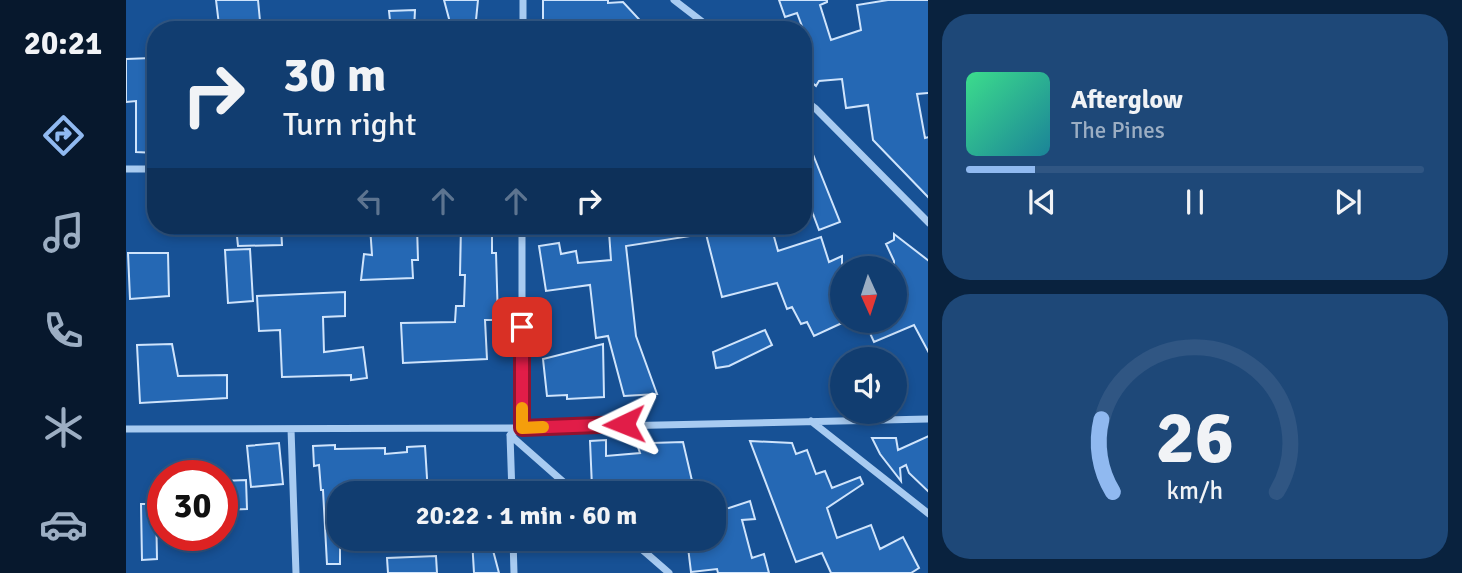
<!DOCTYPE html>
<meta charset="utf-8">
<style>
body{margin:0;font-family:Signika,sans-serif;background:#1e4878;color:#f1f3f6;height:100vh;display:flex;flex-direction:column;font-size:26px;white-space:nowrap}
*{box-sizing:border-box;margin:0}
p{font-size:23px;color:#9caec3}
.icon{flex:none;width:38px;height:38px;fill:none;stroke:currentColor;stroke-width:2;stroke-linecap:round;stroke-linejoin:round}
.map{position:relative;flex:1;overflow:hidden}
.sheet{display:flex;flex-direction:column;gap:14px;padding:14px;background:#09223e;width:534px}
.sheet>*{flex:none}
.hud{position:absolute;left:21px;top:21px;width:665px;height:214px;border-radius:28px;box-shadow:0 4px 10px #0003,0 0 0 2px #305683;background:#113d70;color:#f1f3f6;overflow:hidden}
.needle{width:46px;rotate:177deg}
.fabs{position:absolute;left:704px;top:256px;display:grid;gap:14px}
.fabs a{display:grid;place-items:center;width:77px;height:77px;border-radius:50%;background:#113d70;box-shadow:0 4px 10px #0003,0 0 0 2px #305683;font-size:35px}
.speed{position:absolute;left:21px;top:460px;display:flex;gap:14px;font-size:35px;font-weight:700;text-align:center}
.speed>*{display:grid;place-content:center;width:91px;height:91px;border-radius:50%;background:#113d70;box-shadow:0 4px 10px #0003,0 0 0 2px #305683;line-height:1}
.speed .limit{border:10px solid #d22;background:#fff;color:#111}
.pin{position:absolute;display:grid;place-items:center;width:60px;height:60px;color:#fff;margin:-30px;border-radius:14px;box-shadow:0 4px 10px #0006}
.me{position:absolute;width:77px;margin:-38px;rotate:268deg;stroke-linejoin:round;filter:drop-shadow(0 0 5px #0008)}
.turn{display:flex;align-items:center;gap:24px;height:147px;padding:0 21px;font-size:32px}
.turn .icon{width:91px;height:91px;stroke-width:2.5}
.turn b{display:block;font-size:49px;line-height:60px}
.lanes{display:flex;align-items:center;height:66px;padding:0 21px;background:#0003;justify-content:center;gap:35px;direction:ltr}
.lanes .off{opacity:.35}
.sheet .widget{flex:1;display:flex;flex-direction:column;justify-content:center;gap:10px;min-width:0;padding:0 24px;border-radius:28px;background:#1e4878}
.sheet .dial{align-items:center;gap:0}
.dial svg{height:182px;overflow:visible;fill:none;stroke:#305683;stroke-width:7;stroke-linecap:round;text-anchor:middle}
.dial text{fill:#f1f3f6;stroke:none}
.song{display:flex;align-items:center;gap:21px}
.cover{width:84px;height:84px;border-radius:10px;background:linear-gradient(135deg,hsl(150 70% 55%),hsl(190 70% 35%))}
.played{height:7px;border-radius:4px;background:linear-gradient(90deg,#90b9f0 15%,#305683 15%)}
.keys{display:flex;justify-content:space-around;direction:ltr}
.trip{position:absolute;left:201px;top:481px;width:399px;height:70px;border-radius:28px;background:#113d70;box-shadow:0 4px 10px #0003,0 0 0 2px #305683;font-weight:700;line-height:70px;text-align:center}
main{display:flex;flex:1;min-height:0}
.tabs{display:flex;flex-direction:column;width:126px;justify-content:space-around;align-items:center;background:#07182d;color:#9caec3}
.tabs .icon{width:49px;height:49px}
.tabs .active{color:#90b9f0}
.tabs b{font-size:32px;color:#f1f3f6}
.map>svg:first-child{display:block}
</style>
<main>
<nav class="tabs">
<b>20:21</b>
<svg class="icon active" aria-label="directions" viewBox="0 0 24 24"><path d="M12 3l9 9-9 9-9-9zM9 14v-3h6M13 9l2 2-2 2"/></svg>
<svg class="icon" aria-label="music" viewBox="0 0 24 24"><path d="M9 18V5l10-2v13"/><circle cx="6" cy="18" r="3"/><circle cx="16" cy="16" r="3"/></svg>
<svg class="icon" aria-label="phone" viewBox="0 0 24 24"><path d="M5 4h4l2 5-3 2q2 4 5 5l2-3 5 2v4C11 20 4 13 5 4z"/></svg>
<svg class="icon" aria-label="climate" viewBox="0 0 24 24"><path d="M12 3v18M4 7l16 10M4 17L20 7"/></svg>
<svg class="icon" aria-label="car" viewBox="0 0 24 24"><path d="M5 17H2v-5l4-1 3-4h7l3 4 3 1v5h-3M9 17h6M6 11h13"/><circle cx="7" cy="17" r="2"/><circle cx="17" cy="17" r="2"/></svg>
</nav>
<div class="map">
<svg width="803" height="573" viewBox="0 0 803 573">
<rect width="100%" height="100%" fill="#175195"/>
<path fill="#2568b4" stroke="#cfe4fc" stroke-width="2" d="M90,0H132L134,21L93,25Z
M318,0H352L349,30H326Z
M417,0H482V3L497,2L523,30H417Z
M653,0H701V2L694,5L705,40L735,30L731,5L762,0H803V93L791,94L799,138L803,137V198L747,140L742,105L720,108L716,79L693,81L690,86L677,75V29L671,13L659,17Z
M289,10L288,30H265L263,11Z
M25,58V72H30V153L10,152V101L0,102V59Z
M678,132L714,222L693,230L677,187Z
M110,226H155L156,245L112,246Z
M244,226H291L292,260H286L287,278L235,280L238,254L246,255Z
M335,226H366V253H370L372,320H359L361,359L277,363L275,323L329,322L330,306H338L339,275H334Z
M520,226H571V235L500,246L510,336L531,394L498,396L482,336L470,338L464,285L420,291L413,246L433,243L435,254L450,251L452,263L485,260L483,232Z
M578,226H640L643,234L647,233L652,251L695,237L703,262L716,256V323L688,336L681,322L675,324L666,307L661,309L651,283L596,297Z
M768,234L803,261V353L788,325L748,342L738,320H768V261L760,244L768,240Z
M124,249L127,301L102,303L99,250Z
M2,253H42L43,296L4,299Z
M219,292V316L197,317L198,352L237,347L241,378L225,380V375L156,377L154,330L133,331L131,296Z
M639,330L646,345L603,366L590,368L587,352Z
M46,344L52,376L101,375V398L14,403L11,345Z
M477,344L478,397L441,399V395L421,396L417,359Z
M803,436V492L783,473L780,465L774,468L775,481L754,454L746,438H770L772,450Z
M480,440V456L514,453L512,447L525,443L557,442L567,485L554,488L556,494H472L466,487L464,441Z
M624,441L666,443L670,454L681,450L690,474L699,471L706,488L734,477L737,484L701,508L711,538L745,525L754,549L777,537L793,568L785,573H705L696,553L670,562Z
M153,443L157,484L125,487L121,446Z
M209,445V449L259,448V454L281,452V447L299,446L302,494H214V564H201L197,490H195L193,465L188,466L187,446Z
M120,480L121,509L96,510V481Z
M624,501L629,519L616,520L626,558L638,554L643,573H592L591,569L565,572L561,539H588V509L603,508Z
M15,504H30L31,559L16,560Z
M346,539H364L373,573H348Z
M310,556L311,573H262L261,558Z"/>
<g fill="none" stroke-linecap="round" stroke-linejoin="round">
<path stroke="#a8cbf1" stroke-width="7" d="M548,0L587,30
M397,30V0
M677,99L689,108L803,223
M0,169H30
M685,421L803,514
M0,429L396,428L803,419
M165,429L170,573
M384,435L451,494
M386,494L384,435L396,428V226
M387,539L388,573
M504,539L543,573"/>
</g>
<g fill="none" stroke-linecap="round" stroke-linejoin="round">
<defs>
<path id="route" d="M396,327V428L498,424"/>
</defs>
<use href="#route" stroke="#92132f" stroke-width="18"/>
<use href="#route" stroke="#e11d48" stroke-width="12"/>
<path stroke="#f59e0b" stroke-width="12" d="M396,408V428L417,427"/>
</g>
</svg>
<div class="fabs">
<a><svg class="needle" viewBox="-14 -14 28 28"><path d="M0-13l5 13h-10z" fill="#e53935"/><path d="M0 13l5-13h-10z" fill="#9caec3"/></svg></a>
<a><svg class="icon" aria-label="sound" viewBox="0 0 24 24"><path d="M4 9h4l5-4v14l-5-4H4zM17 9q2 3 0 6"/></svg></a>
</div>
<div class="speed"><div class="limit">30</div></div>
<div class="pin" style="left:396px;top:327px;background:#d93025"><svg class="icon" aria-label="arrive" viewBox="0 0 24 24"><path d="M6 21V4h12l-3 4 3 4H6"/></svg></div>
<svg class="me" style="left:498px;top:424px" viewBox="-20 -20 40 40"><path d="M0-17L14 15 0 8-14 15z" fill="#e11d48" stroke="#fff" stroke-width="4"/></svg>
<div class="trip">20:22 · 1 min · 60 m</div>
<div class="hud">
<div class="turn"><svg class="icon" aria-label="right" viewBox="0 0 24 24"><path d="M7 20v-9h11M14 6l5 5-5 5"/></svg><div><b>30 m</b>Turn right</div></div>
<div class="lanes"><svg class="icon off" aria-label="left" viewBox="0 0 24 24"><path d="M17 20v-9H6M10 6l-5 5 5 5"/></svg><svg class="icon off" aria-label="ahead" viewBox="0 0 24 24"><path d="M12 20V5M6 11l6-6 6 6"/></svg><svg class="icon off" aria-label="ahead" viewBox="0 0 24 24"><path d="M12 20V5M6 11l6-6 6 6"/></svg><svg class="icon" aria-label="right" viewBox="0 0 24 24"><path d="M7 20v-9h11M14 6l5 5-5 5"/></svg></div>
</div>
</div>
<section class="sheet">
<div class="widget">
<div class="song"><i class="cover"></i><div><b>Afterglow</b><p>The Pines</p></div></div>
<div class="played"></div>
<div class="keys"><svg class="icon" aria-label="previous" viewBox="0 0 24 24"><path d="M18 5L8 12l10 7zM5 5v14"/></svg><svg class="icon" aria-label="pause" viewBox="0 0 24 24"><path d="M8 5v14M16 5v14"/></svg><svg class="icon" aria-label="next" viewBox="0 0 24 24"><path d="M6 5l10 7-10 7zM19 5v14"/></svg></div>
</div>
<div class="widget dial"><svg viewBox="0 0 100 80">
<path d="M14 69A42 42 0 1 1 86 69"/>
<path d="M14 69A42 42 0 0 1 9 37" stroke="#90b9f0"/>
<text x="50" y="56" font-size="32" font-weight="700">26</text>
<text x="50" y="72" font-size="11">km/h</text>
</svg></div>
</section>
</main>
